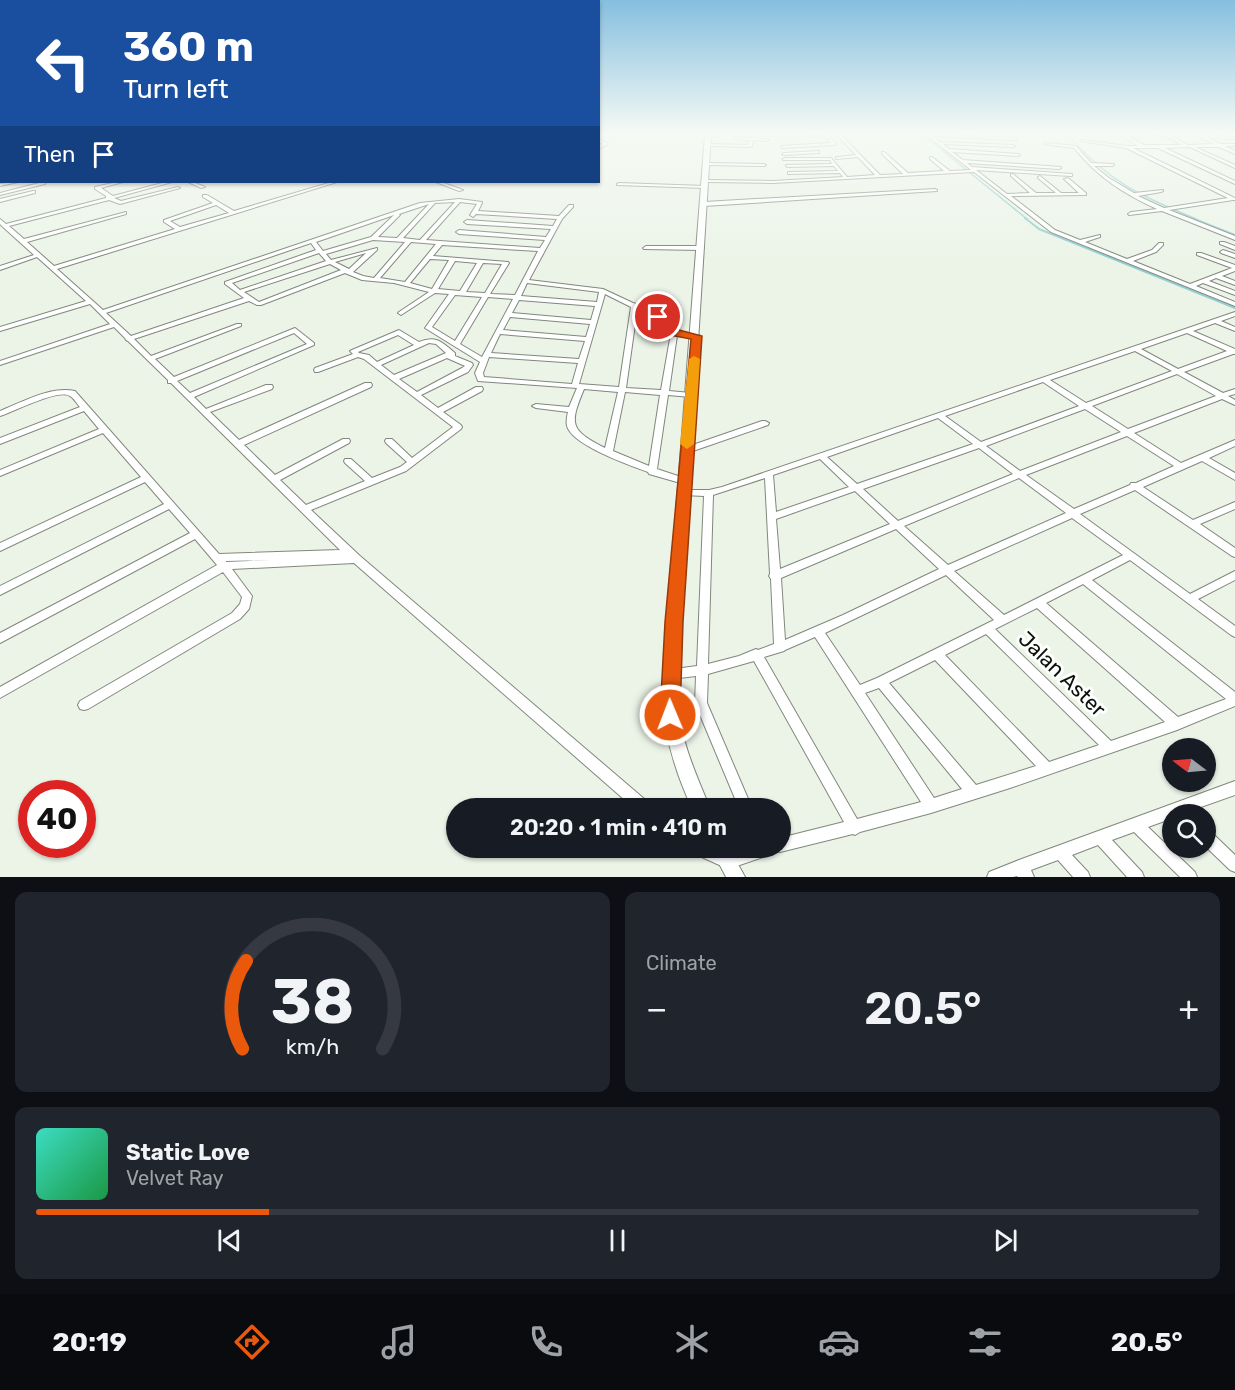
<!DOCTYPE html>
<meta charset="utf-8">
<style>
body{margin:0;font-family:Rubik,sans-serif;background:#20242c;color:#f1f3f6;height:100vh;display:flex;flex-direction:column;font-size:22px;white-space:nowrap}
*{box-sizing:border-box;margin:0}
p{font-size:20px;color:#9ea1a6}
.icon{flex:none;width:33px;height:33px;fill:none;stroke:currentColor;stroke-width:2;stroke-linecap:round;stroke-linejoin:round}
.map{position:relative;height:877px;overflow:hidden}
.drawer{display:flex;flex-direction:column;gap:15px;padding:15px;background:#0d0f14;flex:1}
.drawer>*{flex:none}
.banner{position:absolute;left:0px;top:0px;width:600px;height:183px;box-shadow:0 2px 4px #0004;background:#1a4fa0;color:#fff;overflow:hidden}
.needle{width:39px;rotate:286deg}
.controls{position:absolute;left:1162px;top:738px;display:grid;gap:12px}
.controls a{display:grid;place-items:center;width:54px;height:54px;border-radius:50%;background:#171b24;box-shadow:0 2px 4px #0004;font-size:30px}
.speed{position:absolute;left:18px;top:780px;display:flex;gap:12px;font-size:30px;font-weight:700;text-align:center}
.speed>*{display:grid;place-content:center;width:78px;height:78px;border-radius:50%;background:#171b24;box-shadow:0 2px 4px #0004;line-height:1}
.speed .limit{border:9px solid #d22;background:#fff;color:#111}
.pin{position:absolute;display:grid;place-items:center;width:51px;height:51px;color:#fff;margin:-26px;border:3px solid #fff;border-radius:50%;box-shadow:0 2px 6px #0007}
.me{position:absolute;width:66px;margin:-33px;rotate:359deg;stroke-linejoin:round;filter:drop-shadow(0 0 4px #0008)}
.turn{display:flex;align-items:center;gap:21px;height:126px;padding:0 24px;font-size:27px}
.turn .icon{width:78px;height:78px;stroke-width:2.5}
.turn b{display:block;font-size:42px;line-height:51px}
.then{display:flex;align-items:center;height:57px;padding:0 24px;background:#0003;gap:12px;font-size:22px}
.big{font-size:45px;font-weight:600;line-height:1.1}
.drawer .card{flex:1;display:flex;flex-direction:column;justify-content:center;gap:9px;min-width:0;padding:0 21px;border-radius:12px;background:#20242c}
.drawer .dial{align-items:center;gap:0}
.dial svg{height:156px;overflow:visible;fill:none;stroke:#363941;stroke-width:7;stroke-linecap:round;text-anchor:middle}
.dial text{fill:#f1f3f6;stroke:none}
.song{display:flex;align-items:center;gap:18px}
.cover{width:72px;height:72px;border-radius:9px;background:linear-gradient(135deg,hsl(170 70% 55%),hsl(140 70% 35%))}
.played{height:6px;border-radius:3px;background:linear-gradient(90deg,#ea580c 20%,#363941 20%)}
.keys{display:flex;justify-content:space-around;direction:ltr}
.heat{display:flex;justify-content:space-between;align-items:center;font-size:33px;direction:ltr}
.drawer .tiles{flex:1;display:grid;gap:15px;grid-template-columns:1fr 1fr}
.card:last-child{grid-column:span 2}
.trip{position:absolute;left:446px;top:798px;width:345px;height:60px;border-radius:30px;background:#171b24;box-shadow:0 2px 4px #0004;font-weight:600;line-height:60px;text-align:center}
.dock{display:flex;height:96px;justify-content:space-around;align-items:center;background:#090b0e;color:#9ea1a6}
.dock .icon{width:42px;height:42px}
.dock .active{color:#ea580c}
.dock b{font-size:27px;color:#f1f3f6}
.map>svg:first-child{display:block}
</style>
<div class="map">
<svg width="1235" height="877" viewBox="0 0 1235 877">
<rect width="100%" height="100%" fill="#ecf4e8"/>
<g fill="none" stroke-linecap="round" stroke-linejoin="round">
<path stroke="#90cfd1" stroke-width="1.5" d="M922,134L1027,219
M1067,134C1109,182 1138,195 1196,219"/>
<path stroke="#90cfd1" stroke-width="2" d="M1025,218L1039,229L1235,308
M1192,218L1235,235"/>
<defs>
<path id="minor" d="M768,134H827L836,144L834,145L782,148L781,146L831,143L824,135L769,136Z
M836,134H840L880,175L903,174L882,154V152H884L908,173L944,171L930,159V157H932L950,171L971,170L925,134L1017,138L1016,140L933,136L940,142L1013,145L1015,146L1013,147L943,144L949,149L1018,154L1020,155L1018,156L952,152L963,160L1061,167V168L1059,169L967,163L972,167L1072,174V176H1070L976,170L1007,194L1030,193L1011,176V174H1013L1036,193H1056L1038,178V177L1040,176L1061,193H1079L1064,179L1068,178L1086,193V195L1011,196L1055,230L1080,240L1100,235V237L1085,242L1127,259L1152,250L1159,243H1163V245L1156,252L1133,261L1190,284L1232,268L1197,255V253H1201L1235,265V271L1222,276L1235,281V285L1216,278L1209,281L1235,291V295L1203,283L1196,286L1235,302V306L1051,232L974,172L773,183L705,182L703,181L705,180L773,181L843,177L840,173L788,174V172H790L838,171L834,166L788,167L786,166V165L832,164L830,160H783V159L785,158H831L847,177L875,175L858,157L836,159V157H838L856,155Z
M1121,134H1124L1144,145H1182L1167,137L1152,134L1169,135L1188,145L1214,144L1195,134L1235,137V139L1207,137L1220,144H1235V146H1225L1235,151V154L1219,147H1195L1235,165V168L1190,147L1165,148L1235,181V184L1158,148H1133L1235,198V200H1233L1169,210L1235,236V240L1162,211L1129,215L1128,214L1131,212L1157,209C1122,193 1098,177 1074,148L1044,144L1046,143L1076,146L1091,163L1114,164V165L1112,166H1094L1109,178L1134,193L1163,190V191L1161,192L1138,196L1164,208L1228,198L1126,148L1081,141L1083,140L1127,146H1138L1121,136Z
M734,137L767,139L769,140L767,141L753,140L752,146L750,147L708,146L706,145L708,144L748,145L749,140L735,139Z
M598,139L607,143L608,144L598,149V146L603,144L598,142Z
M0,140H2V143H0Z
M0,149H2V151H0Z
M819,151V153H817L784,155L782,154L784,153Z
M707,163L764,164L766,165L764,166L705,165V163Z
M0,169H2V171H0Z
M11,182H18L0,186V184Z
M43,182H45V184L0,195V193Z
M117,182H123L101,188L113,196L166,182H172L114,198L121,201L178,187L180,188L120,204L109,200L9,226L24,239L126,212V214L27,242L54,266L175,229L164,222V220L213,203L203,197V195H207L234,211L332,182H337L57,269L103,310L420,203L459,199L482,202V203L478,211L559,216L569,205H573V207L562,219L529,280L603,289L633,303L637,304L638,306L674,324L677,331L699,335L700,336L697,338L677,335L669,391L691,393L695,395L691,397L668,395L657,469L687,479L688,481L687,483L684,484L649,474L648,472C629,465 572,445 567,426C566,422 567,416 568,412L536,408L532,406L536,404L569,407L577,388L478,381L475,373L480,362L425,328L449,294L435,293L401,315L398,313L399,312L429,292L394,283L362,280L345,273L261,305H257L249,301L134,339L151,356L237,324H241V326L155,359L174,377L295,328L314,343V345L194,397L206,409L266,385H272L273,387L272,389L210,412L239,440L365,383H371L372,385L371,387L244,445L275,475L343,439H349L350,441L349,443L280,480L306,505L365,481L345,463L344,461L345,459H351L372,478L400,467L407,462L386,443L385,441L386,439H392L412,458L453,427L364,359L358,357L318,372H315L314,370L315,368L353,354L350,351L352,350L399,330L419,342C436,335 442,342 455,353V356L472,363L473,365L468,372L421,395L438,408L476,387H482L483,389L482,391L443,412L461,425L462,427L461,429L406,471L311,510L360,556L649,803L650,808H634L354,563L232,569L252,596L249,609L240,619L88,709L84,710L80,709L78,705L80,701L232,613L240,604L242,597L223,572L0,698V687L217,565L195,539L0,643V633L190,533L169,509L0,595V586L164,504L145,482L0,551V543L141,477L103,433L0,476V470L99,429L84,411L0,444V438L80,407C77,404 74,398 70,396C59,388 13,412 0,416V411C23,402 50,386 75,391L219,554L340,550L171,383H168V380L128,341L126,340L125,338L114,327L0,365V361L110,324L90,304L0,331V327L86,301L37,257L0,270V266L34,255L3,227L0,224V219L6,224L106,198V196L95,189V187ZM455,202L420,240L403,238L435,203ZM460,202L477,204L470,215L473,217L476,214L557,219L553,226L467,220L464,222L467,224L551,229L546,237L459,230L456,232L459,234L545,240L540,248L426,240ZM429,204L397,238L378,237L400,215L399,214ZM216,205L229,213L180,227L170,221ZM394,215L371,237L323,251L316,242ZM373,240L405,242L374,278L363,276L353,272L377,250V248L331,260L326,254ZM411,242L436,244L405,282L380,278ZM311,243L316,250L225,282V284L244,298L131,336L106,313ZM442,245L538,251L515,295L490,294L509,263L508,262L433,256ZM319,253L326,261L240,290L232,283ZM366,253L349,269L335,262ZM430,259L449,260L432,289L410,283ZM455,261L477,263L460,291L438,289ZM483,263L502,264L485,293L466,292ZM330,264L341,270L259,302L244,292ZM527,283L599,292L597,302L521,296ZM605,294L631,307L619,387L579,384ZM455,295L482,297L455,341L432,327ZM488,297L513,299L482,357L460,344ZM519,300L595,306L591,320L512,313ZM637,310L669,326L671,333L661,390L626,388ZM510,317L590,324L586,337L503,330ZM294,333L307,344L190,393L177,381ZM500,334L585,341L579,359L491,353ZM398,335L414,345L377,362L369,355L359,353L358,352ZM429,343L436,344L446,353L394,375L381,365ZM489,357L578,363L572,384L484,377L483,373ZM447,358L465,366L462,368L417,392L399,379ZM584,389L618,392L605,448C570,430 569,425 584,389ZM625,392L660,395L649,466L613,451ZM273,560L226,562V561Z
M188,182H193L205,187L201,188Z
M436,182H441L463,190L459,191Z
M619,183L705,186L707,187L705,188L617,185V184Z
M935,189L937,190V191L704,206L701,204L704,202Z
M33,191H35V193L0,202V199Z
M1220,242H1224L1235,246V250L1220,244Z
M646,246H701L704,248L701,250L644,249L643,248Z
M1223,250L1235,254V258L1221,253L1220,252Z
M1235,312V316L1221,321L1235,327V331L1215,323L1193,331L1235,349V354H1233L1184,372L1223,393L1235,389V394L1228,396L1235,400V405L1222,399L1134,433L1181,463L1235,440V446L1209,458L1235,473V480L1202,461L1143,487L1193,520L1235,502V509L1200,524L1235,548V557L1232,556L1135,490L1080,514L1190,594L1235,571V580L1198,599L1235,626V637L1231,635L1130,560L1092,580L1235,692V706L1177,730L1010,788L931,813L860,832L855,835L853,834L780,852L775,850L774,853L769,855L728,869L693,853L691,848H712L728,855L750,848H780V838L844,822L754,661L708,674L707,703L752,808H739L695,703L696,676L671,679L667,678L665,674L667,670L697,666L704,496L684,495L681,494L680,492L681,490H709L722,487ZM1187,333L1227,351L1178,369L1141,349ZM1135,351L1172,371L1086,403L1050,380ZM1177,374L1216,396L1128,429L1092,406ZM1043,382L1079,406L981,442L945,416ZM1085,409L1121,432L1020,471L986,446ZM938,418L973,444L857,484L827,457ZM1127,436L1174,466L1136,483H1131L1130,485L1074,509L1026,475ZM979,448L1013,474L898,521L863,489ZM820,459L849,487L776,512L773,475ZM765,478L770,574L769,576L771,579L774,644L758,650L756,649L739,656L708,664L713,495ZM1019,478L1066,513L948,565L904,526ZM855,491L890,524L780,569L776,519ZM1072,518L1123,555L1004,615L954,571ZM896,529L939,569L843,615L785,640L781,578ZM946,575L994,620L877,678L860,685L825,633ZM1083,584L1226,699L1178,717L1046,603ZM1037,608L1165,722L1111,741L995,629ZM986,634L1099,745L1049,762L945,655ZM815,637L921,802L857,819L764,657L784,651L785,650ZM935,660L1036,766L976,785L889,683ZM879,688L962,789L934,798L865,693Z
M762,421H765L769,423L768,425L690,452H684L683,450L684,448Z
M1235,781V795L1181,814H1173V818L1148,827L1195,872L1197,877H1180L1134,832L1112,840L1142,872L1144,877H1127L1098,845L1072,855L1088,872L1090,877H1073L1058,860L1031,870L1034,877H1018L1017,876L1013,877H987L989,872L1019,860Z
M1206,830L1211,832L1235,855V872L1230,870L1206,847Z"/>
<path id="tertiary" d="M705,134H711L676,694C680,738 693,768 710,808H692C675,772 664,734 662,694Z
M711,848H729L745,877H726Z"/>
</defs>
<use href="#minor" stroke="#80887d" stroke-width="2"/>
<use href="#tertiary" stroke="#80887d" stroke-width="2"/>
<use href="#minor" fill="#fff" fill-rule="evenodd"/>
<use href="#tertiary" fill="#fff" fill-rule="evenodd"/>
</g>
<linearGradient id="sky" x2="0" y2="1"><stop stop-color="#85bfdf"/><stop offset="0.52" stop-color="#f6faf5"/><stop offset="1" stop-color="#f6faf5" stop-opacity="0"/></linearGradient>
<rect width="1235" height="257" fill="url(#sky)"/>
<path fill="#ea580c" stroke="#983908" stroke-width="1.5" d="M658,313L676,323L679,330L702,336L683,622L680,715L677,722L670,725L663,722L660,715L665,622L691,339L670,335L667,327L653,317Z"/>
<path fill="#f59e0b" d="M694,356L700,359L694,444L687,449L680,444L689,359Z"/>
<g text-anchor="middle" stroke-width="6" stroke-linejoin="round" paint-order="stroke">
<g font-size="21" fill="#0d100c" stroke="#fcfffb">
<text transform="translate(1062 674) rotate(44)" y="7">Jalan Aster</text>
</g>
</g>
</svg>
<div class="controls">
<a><svg class="needle" viewBox="-14 -14 28 28"><path d="M0-13l5 13h-10z" fill="#e53935"/><path d="M0 13l5-13h-10z" fill="#9ea1a6"/></svg></a>
<a><svg class="icon" aria-label="search" viewBox="0 0 24 24"><circle cx="10" cy="10" r="6"/><path d="M15 15l6 6"/></svg></a>
</div>
<div class="speed"><div class="limit">40</div></div>
<div class="pin" style="left:658px;top:317px;background:#d93025"><svg class="icon" aria-label="arrive" viewBox="0 0 24 24"><path d="M6 21V4h12l-3 4 3 4H6"/></svg></div>
<svg class="me" style="left:670px;top:715px" viewBox="-20 -20 40 40"><circle r="17" fill="#ea580c" stroke="#fff" stroke-width="3"/><path d="M0-11L8 9 0 5-8 9z" fill="#fff"/></svg>
<div class="trip">20:20 · 1 min · 410 m</div>
<div class="banner">
<div class="turn"><svg class="icon" aria-label="left" viewBox="0 0 24 24"><path d="M17 20v-9H6M10 6l-5 5 5 5"/></svg><div><b>360 m</b>Turn left</div></div>
<div class="then">Then<svg class="icon" aria-label="arrive" viewBox="0 0 24 24"><path d="M6 21V4h12l-3 4 3 4H6"/></svg></div>
</div>
</div>
<section class="drawer">
<div class="tiles">
<div class="card dial"><svg viewBox="0 0 100 80">
<path d="M14 69A42 42 0 1 1 86 69"/>
<path d="M14 69A42 42 0 0 1 16 24" stroke="#ea580c"/>
<text x="50" y="56" font-size="32" font-weight="700">38</text>
<text x="50" y="72" font-size="11">km/h</text>
</svg></div>
<div class="card"><p>Climate</p>
<div class="heat"><a>−</a><b class="big">20.5°</b><a>+</a></div>
</div>
<div class="card">
<div class="song"><i class="cover"></i><div><b>Static Love</b><p>Velvet Ray</p></div></div>
<div class="played"></div>
<div class="keys"><svg class="icon" aria-label="previous" viewBox="0 0 24 24"><path d="M18 5L8 12l10 7zM5 5v14"/></svg><svg class="icon" aria-label="pause" viewBox="0 0 24 24"><path d="M8 5v14M16 5v14"/></svg><svg class="icon" aria-label="next" viewBox="0 0 24 24"><path d="M6 5l10 7-10 7zM19 5v14"/></svg></div>
</div>
</div>
</section>
<nav class="dock">
<b>20:19</b>
<svg class="icon active" aria-label="directions" viewBox="0 0 24 24"><path d="M12 3l9 9-9 9-9-9zM9 14v-3h6M13 9l2 2-2 2"/></svg>
<svg class="icon" aria-label="music" viewBox="0 0 24 24"><path d="M9 18V5l10-2v13"/><circle cx="6" cy="18" r="3"/><circle cx="16" cy="16" r="3"/></svg>
<svg class="icon" aria-label="phone" viewBox="0 0 24 24"><path d="M5 4h4l2 5-3 2q2 4 5 5l2-3 5 2v4C11 20 4 13 5 4z"/></svg>
<svg class="icon" aria-label="climate" viewBox="0 0 24 24"><path d="M12 3v18M4 7l16 10M4 17L20 7"/></svg>
<svg class="icon" aria-label="car" viewBox="0 0 24 24"><path d="M5 17H2v-5l4-1 3-4h7l3 4 3 1v5h-3M9 17h6M6 11h13"/><circle cx="7" cy="17" r="2"/><circle cx="17" cy="17" r="2"/></svg>
<svg class="icon" aria-label="filters" viewBox="0 0 24 24"><path d="M4 7h16M4 17h16"/><circle cx="9" cy="7" r="2"/><circle cx="15" cy="17" r="2"/></svg>
<b>20.5°</b>
</nav>
